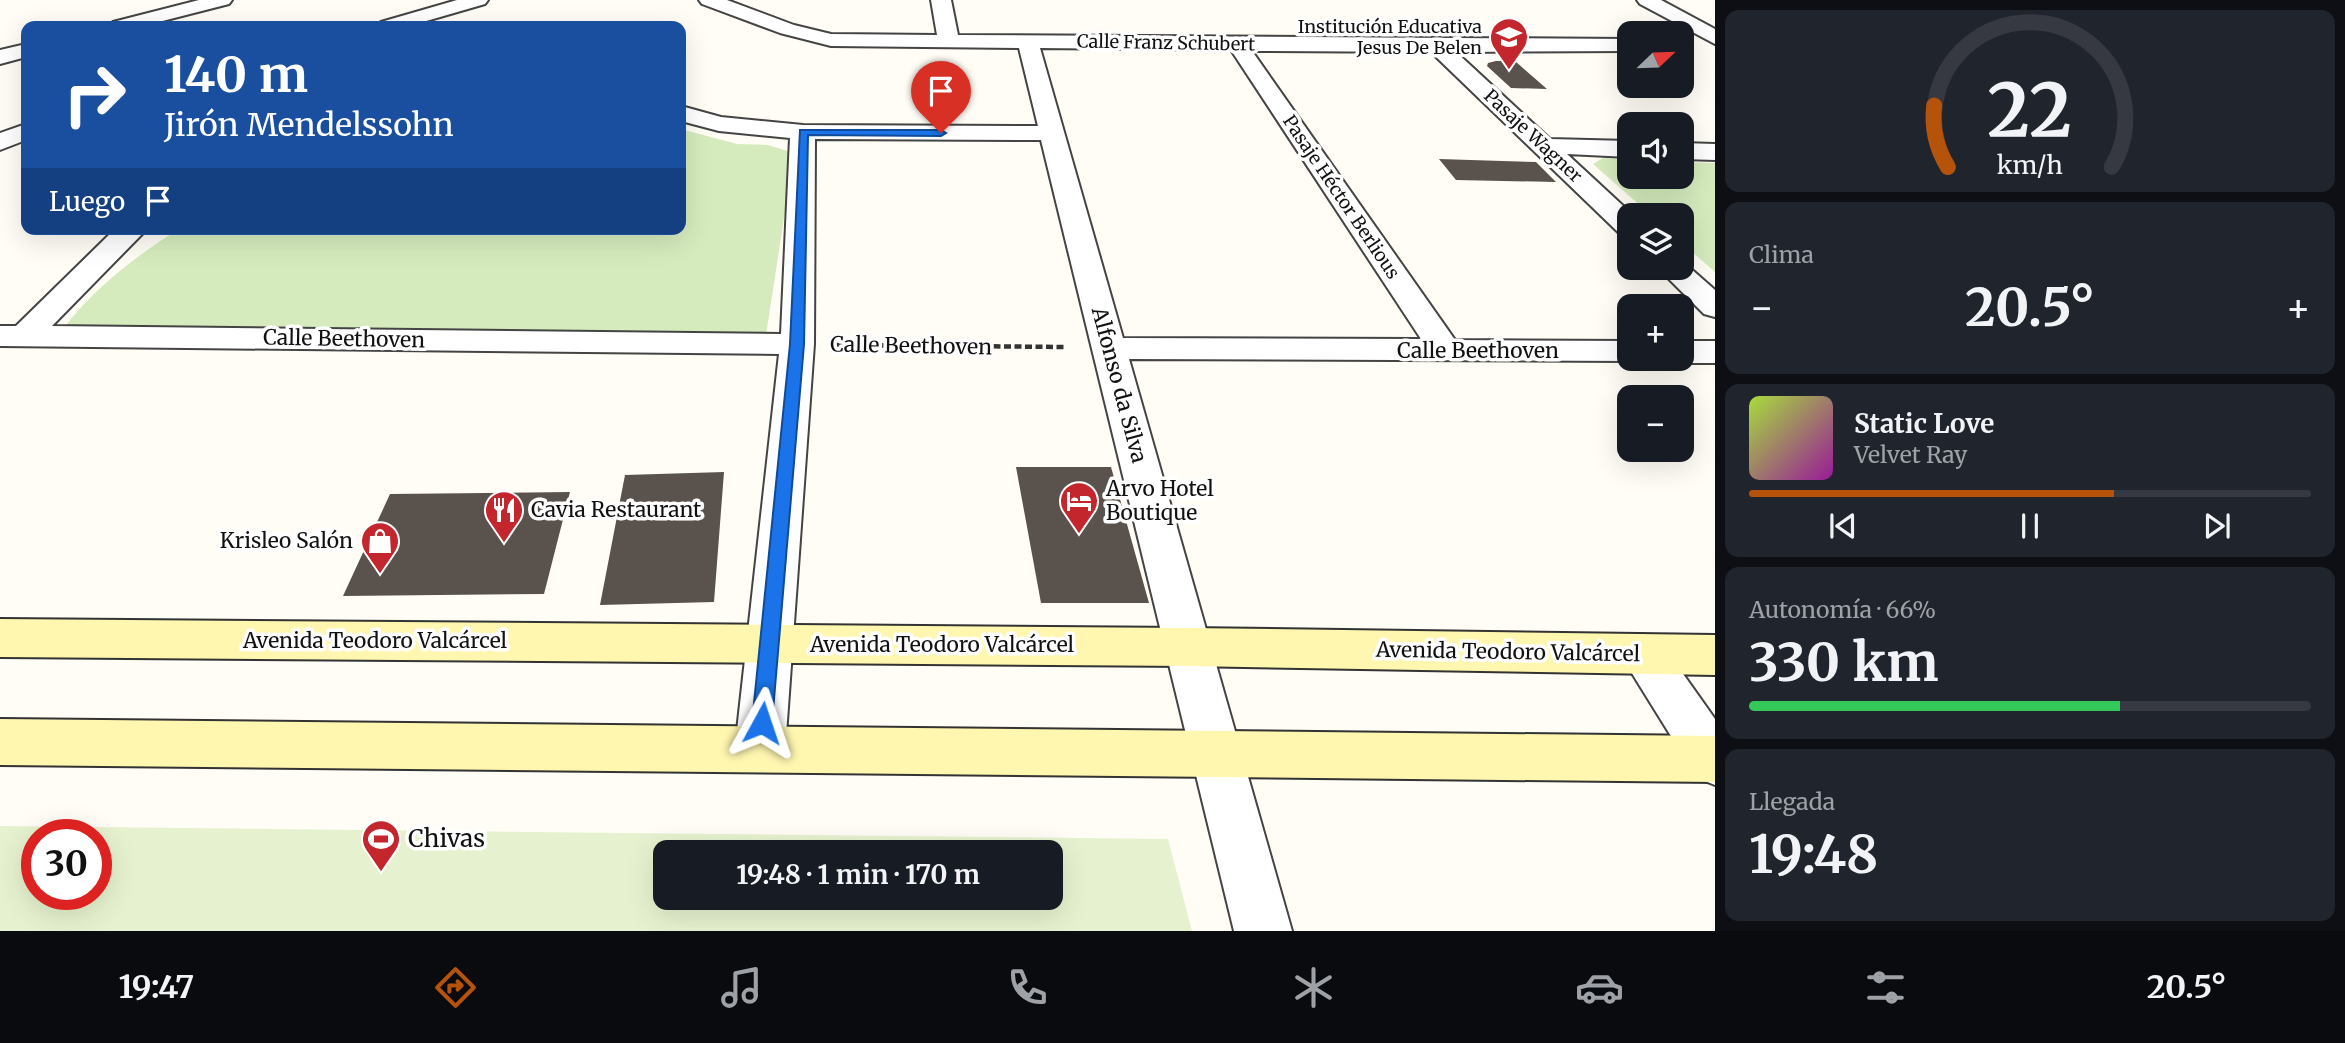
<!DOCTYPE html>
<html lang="es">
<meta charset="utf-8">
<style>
body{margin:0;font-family:Merriweather,serif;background:#20242c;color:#f1f3f6;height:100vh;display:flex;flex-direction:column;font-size:26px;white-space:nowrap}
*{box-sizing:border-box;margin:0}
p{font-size:23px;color:#9ea1a6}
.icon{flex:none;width:38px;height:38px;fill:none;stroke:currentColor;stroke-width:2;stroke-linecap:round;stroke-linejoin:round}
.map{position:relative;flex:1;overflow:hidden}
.sheet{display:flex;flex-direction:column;gap:10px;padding:10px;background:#0d0f14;width:630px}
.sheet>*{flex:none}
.guide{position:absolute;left:21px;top:21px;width:665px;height:214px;border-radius:14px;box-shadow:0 7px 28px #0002;background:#1a4fa0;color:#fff;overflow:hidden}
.needle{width:46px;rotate:67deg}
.buttons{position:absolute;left:1617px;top:21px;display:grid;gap:14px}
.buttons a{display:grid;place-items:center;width:77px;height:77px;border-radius:14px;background:#171b24;box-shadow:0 7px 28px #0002;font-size:35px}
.speed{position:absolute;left:21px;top:819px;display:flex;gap:14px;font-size:35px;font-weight:700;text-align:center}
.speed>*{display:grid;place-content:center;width:91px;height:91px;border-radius:50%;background:#171b24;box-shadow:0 7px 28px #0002;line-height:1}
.speed .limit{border:10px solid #d22;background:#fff;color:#111}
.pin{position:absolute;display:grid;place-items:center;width:60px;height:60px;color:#fff;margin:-72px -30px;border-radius:50% 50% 50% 0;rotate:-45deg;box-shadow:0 0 7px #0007}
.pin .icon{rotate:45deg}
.me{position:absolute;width:77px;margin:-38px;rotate:5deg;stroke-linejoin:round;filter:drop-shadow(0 0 5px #0008)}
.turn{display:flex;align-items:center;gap:24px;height:147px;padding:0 28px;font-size:32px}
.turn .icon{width:91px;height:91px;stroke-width:2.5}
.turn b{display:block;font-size:49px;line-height:60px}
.then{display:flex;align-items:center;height:66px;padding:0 28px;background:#0003;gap:14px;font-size:26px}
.big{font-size:52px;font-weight:700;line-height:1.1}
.sheet .widget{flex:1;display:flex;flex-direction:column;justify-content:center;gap:10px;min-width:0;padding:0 24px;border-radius:14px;background:#20242c}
.sheet .dial{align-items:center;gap:0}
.dial svg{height:182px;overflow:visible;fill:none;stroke:#363941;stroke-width:7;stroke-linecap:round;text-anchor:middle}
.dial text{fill:#f1f3f6;stroke:none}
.song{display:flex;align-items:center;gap:21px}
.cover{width:84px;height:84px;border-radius:10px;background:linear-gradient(135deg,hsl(80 70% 55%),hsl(300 70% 35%))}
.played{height:7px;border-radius:4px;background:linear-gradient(90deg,#b45309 65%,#363941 65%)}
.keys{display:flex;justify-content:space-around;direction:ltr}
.heat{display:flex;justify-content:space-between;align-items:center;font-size:38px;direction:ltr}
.charge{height:10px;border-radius:5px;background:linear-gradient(90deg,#34c759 66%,#363941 0)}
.trip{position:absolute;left:653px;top:840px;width:410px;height:70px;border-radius:14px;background:#171b24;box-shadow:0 7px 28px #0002;font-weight:700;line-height:70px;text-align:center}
.tabs{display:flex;height:112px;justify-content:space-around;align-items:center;background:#090b0e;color:#9ea1a6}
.tabs .icon{width:49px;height:49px}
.tabs .selected{color:#b45309}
.tabs b{font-size:32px;color:#f1f3f6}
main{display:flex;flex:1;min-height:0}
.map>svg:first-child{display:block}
</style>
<main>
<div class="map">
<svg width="1715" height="931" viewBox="0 0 1715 931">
<rect width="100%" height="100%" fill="#fffdf5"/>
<path fill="#d5ebbd" d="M681,129L737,144L768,145L794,153L766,335L66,325C96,287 137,255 179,229H681Z
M1603,158L1629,159V177H1682V162L1715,163V272L1682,243V215H1651L1593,164Z"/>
<path fill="#e6f2cf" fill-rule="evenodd" d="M0,826L1168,839L1192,931H0ZM37,835H96V894H37ZM1050,852V898H665V852Z"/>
<path fill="#5a524d" d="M1496,61H1515L1547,89L1511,88L1487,66L1488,63Z
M1439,159L1536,162L1556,182L1456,180Z
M1016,467H1111L1149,603H1041Z
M724,472L714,602L600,605L625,475Z
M570,492L544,594L343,596L390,494Z"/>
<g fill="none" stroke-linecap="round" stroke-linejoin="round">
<defs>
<path id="street" d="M199,0H232L229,4L143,26H110L113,22Z
M457,0H488L485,4L409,26H378L381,22Z
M699,0H727L794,25L831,34L937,35L931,0H951L958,35L1629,39V51L1456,52L1550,139L1629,141V157L1567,154L1633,215H1629V236L1619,233L1431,52L1252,51L1455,340L1629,341V359H1640L1629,361L1129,359L1292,931H1234L1041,140L815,139L814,344L785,749L778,765L760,772L742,765L735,749L779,354L0,346V326H16L115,229H147L52,326L781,334L790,138L719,131L681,121V106L721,117L803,125L1038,126L1019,48L831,46L780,33L702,4ZM1040,48L1231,50L1421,339L1123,338Z
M1637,0H1661L1715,29V44L1640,4Z
M26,44V57L0,64V50Z
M26,124V140L0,150V133Z
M1682,143L1715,144V160L1682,159Z
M1682,261L1715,290V317L1704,314L1658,268H1682Z
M1682,341H1715V363H1682L1670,359H1682Z
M1643,634L1659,640L1715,719V785L1697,778L1620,654L1627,640Z"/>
<path id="secondary" d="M0,619L1188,628L1715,635V675L1188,666L0,657Z
M0,719L1715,736V782L0,765Z"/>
</defs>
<use href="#street" stroke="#444" stroke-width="4"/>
<use href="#secondary" stroke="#333" stroke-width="4"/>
<path stroke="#333" stroke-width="4.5" stroke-dasharray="7 3.5" stroke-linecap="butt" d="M836,345L1066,347"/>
<use href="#street" fill="#fff" fill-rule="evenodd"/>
<use href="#secondary" fill="#fff6b0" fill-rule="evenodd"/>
</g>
<path fill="#1a73e8" stroke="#114b97" stroke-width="2" d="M800,130H941L946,133L941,136L808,135L804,344L772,723L769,729L762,732L755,729L752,723L790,344Z"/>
<defs>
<symbol id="school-pin" viewBox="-11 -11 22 30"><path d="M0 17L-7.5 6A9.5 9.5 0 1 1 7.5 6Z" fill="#c4262e" stroke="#fff"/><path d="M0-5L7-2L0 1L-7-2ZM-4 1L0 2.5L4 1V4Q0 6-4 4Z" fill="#fff"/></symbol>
<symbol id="hotel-pin" viewBox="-11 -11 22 30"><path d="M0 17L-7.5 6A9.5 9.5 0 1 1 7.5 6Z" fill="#c4262e" stroke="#fff"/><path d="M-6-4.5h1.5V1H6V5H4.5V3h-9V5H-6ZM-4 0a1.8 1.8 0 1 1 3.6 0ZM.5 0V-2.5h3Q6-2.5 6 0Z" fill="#fff"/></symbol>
<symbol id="restaurant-pin" viewBox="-11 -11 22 30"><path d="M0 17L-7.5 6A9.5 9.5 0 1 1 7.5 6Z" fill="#c4262e" stroke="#fff"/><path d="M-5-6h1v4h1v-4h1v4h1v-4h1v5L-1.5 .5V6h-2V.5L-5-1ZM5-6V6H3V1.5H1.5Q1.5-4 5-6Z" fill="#fff"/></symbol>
<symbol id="shop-pin" viewBox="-11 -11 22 30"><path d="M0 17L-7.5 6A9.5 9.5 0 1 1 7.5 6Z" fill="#c4262e" stroke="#fff"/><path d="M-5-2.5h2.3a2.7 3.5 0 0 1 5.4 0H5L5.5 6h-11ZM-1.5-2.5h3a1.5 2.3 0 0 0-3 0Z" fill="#fff"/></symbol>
<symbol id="stadium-pin" viewBox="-11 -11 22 30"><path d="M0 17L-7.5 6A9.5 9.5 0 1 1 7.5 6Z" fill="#c4262e" stroke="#fff"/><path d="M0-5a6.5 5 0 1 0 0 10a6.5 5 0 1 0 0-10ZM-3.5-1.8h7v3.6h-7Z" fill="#fff"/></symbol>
</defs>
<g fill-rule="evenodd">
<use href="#school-pin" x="1487" y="15" width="44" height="60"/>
<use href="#hotel-pin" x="1057" y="479" width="44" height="60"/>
<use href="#restaurant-pin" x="482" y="488" width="44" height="60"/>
<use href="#shop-pin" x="358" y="519" width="44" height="60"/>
<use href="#stadium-pin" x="359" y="817" width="44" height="60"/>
</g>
<g text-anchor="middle" stroke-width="7" stroke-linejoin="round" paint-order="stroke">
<g font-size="18" fill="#111" stroke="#fff" text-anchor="end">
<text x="1482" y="33">Institución Educativa<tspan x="1482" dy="21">Jesus De Belen</tspan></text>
</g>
<g font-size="18" fill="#111" stroke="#fff">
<text transform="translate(1166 43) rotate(1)" y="6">Calle Franz Schubert</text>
<text transform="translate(1533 136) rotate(43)" y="6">Pasaje Wagner</text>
<text transform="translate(1341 197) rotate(56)" y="6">Pasaje Héctor Berlious</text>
</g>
<g font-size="21" fill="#111" stroke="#fff">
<text transform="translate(344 339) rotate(1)" y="7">Calle Beethoven</text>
<text transform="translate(911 346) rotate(1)" y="7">Calle Beethoven</text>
<text x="1478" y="358">Calle Beethoven</text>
<text transform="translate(1119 385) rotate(75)" y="7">Alfonso da Silva</text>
<text x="375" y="648">Avenida Teodoro Valcárcel</text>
<text x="942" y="652">Avenida Teodoro Valcárcel</text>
<text transform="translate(1508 652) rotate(1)" y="7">Avenida Teodoro Valcárcel</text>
</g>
<g font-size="21" fill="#111" stroke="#fff" text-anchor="start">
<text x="1106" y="496">Arvo Hotel<tspan x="1106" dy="24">Boutique</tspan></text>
<text x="531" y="517">Cavia Restaurant</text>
<text x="353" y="548" text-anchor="end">Krisleo Salón</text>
</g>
<g font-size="24" fill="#111" stroke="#fff" text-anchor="start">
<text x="408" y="847">Chivas</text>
</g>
</g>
</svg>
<div class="buttons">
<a><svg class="needle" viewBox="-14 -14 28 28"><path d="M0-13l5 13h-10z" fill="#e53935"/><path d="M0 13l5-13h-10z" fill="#9ea1a6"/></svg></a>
<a><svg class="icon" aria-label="sound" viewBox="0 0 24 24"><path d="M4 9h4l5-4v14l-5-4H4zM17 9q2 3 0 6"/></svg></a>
<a><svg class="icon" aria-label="layers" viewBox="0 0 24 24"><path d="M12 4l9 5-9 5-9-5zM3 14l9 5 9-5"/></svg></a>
<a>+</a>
<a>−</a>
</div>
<div class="speed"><div class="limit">30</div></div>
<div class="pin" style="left:941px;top:133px;background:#d93025"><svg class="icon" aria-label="arrive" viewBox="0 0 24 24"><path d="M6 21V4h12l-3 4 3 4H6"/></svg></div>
<svg class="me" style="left:762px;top:723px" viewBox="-20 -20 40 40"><path d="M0-17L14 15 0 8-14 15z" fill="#1a73e8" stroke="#fff" stroke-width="4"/></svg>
<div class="trip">19:48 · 1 min · 170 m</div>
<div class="guide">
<div class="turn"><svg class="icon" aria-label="right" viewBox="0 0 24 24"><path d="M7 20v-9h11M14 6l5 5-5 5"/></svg><div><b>140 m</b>Jirón Mendelssohn</div></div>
<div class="then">Luego<svg class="icon" aria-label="arrive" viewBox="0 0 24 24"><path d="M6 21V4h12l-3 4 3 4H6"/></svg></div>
</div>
</div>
<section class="sheet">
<div class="widget dial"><svg viewBox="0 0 100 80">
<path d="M14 69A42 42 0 1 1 86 69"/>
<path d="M14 69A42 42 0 0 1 8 42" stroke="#b45309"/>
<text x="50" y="56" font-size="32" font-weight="700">22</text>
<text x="50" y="72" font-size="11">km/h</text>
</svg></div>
<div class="widget"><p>Clima</p>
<div class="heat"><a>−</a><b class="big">20.5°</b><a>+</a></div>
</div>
<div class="widget">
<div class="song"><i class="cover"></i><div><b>Static Love</b><p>Velvet Ray</p></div></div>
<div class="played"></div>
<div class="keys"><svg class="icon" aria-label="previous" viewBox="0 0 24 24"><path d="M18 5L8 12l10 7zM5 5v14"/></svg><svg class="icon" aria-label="pause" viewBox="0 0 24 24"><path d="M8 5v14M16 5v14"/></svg><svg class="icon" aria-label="next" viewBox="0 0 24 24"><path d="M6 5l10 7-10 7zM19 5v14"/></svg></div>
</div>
<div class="widget"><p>Autonomía · 66%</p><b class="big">330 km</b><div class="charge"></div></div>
<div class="widget"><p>Llegada</p><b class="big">19:48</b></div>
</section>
</main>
<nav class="tabs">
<b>19:47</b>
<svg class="icon selected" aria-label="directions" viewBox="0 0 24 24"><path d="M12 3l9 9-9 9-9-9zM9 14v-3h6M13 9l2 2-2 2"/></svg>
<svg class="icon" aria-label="music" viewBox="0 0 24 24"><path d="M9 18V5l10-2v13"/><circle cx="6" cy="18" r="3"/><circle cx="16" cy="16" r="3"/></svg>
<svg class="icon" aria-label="phone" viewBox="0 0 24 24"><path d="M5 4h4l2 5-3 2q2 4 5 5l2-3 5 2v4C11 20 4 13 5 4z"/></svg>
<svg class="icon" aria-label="climate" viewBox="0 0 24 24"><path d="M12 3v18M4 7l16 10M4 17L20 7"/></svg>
<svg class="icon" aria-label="car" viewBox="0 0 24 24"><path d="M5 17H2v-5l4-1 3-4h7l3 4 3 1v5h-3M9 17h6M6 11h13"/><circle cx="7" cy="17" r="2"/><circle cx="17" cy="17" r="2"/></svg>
<svg class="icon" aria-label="filters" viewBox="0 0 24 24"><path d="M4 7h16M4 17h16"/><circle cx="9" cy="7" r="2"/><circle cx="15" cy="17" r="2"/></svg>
<b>20.5°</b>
</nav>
